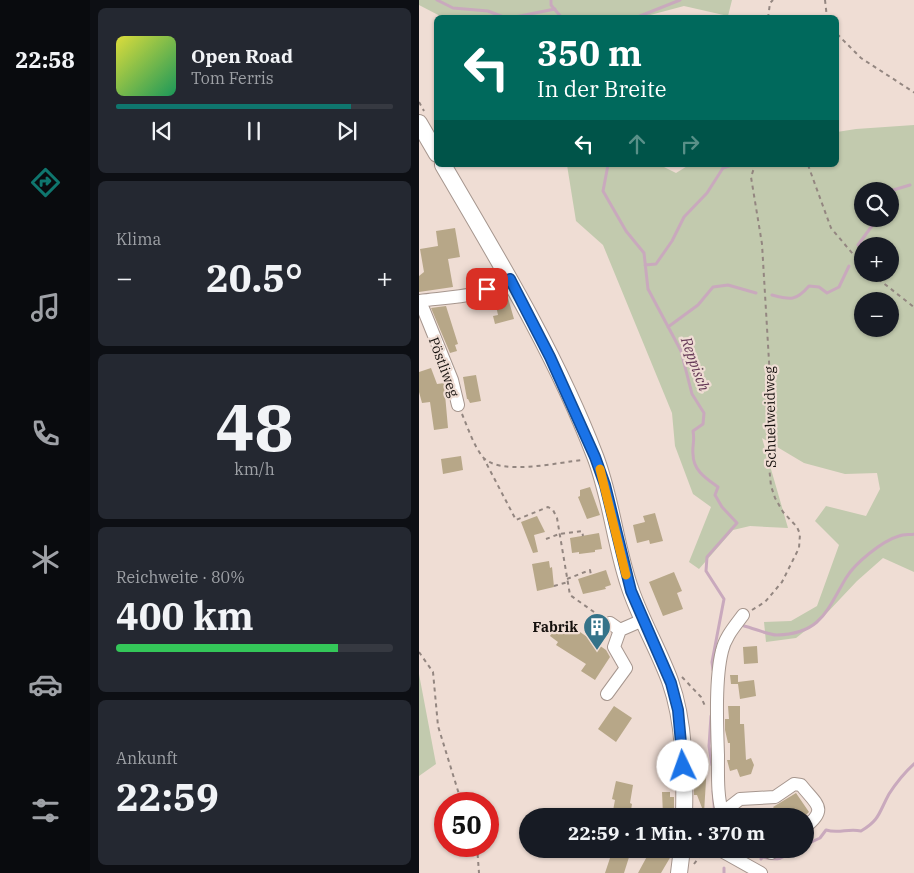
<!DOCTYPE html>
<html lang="de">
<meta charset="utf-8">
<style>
body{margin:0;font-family:"IBM Plex Serif",serif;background:#242831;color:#f1f3f6;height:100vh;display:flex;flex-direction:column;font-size:19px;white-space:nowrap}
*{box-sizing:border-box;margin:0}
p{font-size:16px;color:#9ea1a6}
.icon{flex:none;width:28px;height:28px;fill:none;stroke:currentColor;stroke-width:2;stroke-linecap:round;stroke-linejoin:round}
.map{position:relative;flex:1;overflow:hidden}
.side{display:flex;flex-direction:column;gap:8px;padding:8px;background:#0d0f14;width:329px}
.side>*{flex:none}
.hud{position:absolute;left:15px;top:15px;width:405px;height:152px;border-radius:8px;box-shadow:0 1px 4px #0004;background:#00695c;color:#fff;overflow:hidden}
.fabs{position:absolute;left:435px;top:182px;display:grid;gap:10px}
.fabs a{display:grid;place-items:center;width:45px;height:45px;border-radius:50%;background:#171b24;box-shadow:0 1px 4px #0004;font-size:25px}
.speed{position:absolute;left:15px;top:792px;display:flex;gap:10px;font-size:25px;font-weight:700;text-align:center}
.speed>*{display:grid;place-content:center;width:65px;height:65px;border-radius:50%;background:#171b24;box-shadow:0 1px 4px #0004;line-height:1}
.speed .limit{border:8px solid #d22;background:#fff;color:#111}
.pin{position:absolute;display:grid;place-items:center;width:42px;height:42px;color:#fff;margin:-21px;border-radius:10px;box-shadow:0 2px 8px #0006}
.me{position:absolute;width:55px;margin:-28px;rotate:357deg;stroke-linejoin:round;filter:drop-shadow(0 0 4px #0008)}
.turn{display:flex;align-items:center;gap:18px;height:105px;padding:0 20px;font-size:22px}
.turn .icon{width:65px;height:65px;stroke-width:2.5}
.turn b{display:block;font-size:35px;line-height:42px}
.lanes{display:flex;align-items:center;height:48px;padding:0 20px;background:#0003;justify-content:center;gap:25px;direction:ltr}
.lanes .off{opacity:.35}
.big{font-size:38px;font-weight:700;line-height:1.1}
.side .tile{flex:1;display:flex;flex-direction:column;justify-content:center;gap:8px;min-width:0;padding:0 18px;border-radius:8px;background:#242831}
.side .dial{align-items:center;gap:0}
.dial b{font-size:65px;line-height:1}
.song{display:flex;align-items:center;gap:15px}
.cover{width:60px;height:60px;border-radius:8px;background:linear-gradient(135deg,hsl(60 70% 55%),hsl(150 70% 35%))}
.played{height:5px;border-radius:2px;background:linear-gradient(90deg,#0f766e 85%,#363941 85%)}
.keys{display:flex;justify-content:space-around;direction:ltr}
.heat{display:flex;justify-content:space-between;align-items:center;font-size:28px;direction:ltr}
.charge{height:8px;border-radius:4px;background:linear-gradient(90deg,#34c759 80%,#363941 0)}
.trip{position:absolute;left:100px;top:808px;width:295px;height:50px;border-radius:25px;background:#171b24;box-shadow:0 1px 4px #0004;font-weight:700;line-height:50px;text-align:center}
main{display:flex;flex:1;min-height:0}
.tabs{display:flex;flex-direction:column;width:90px;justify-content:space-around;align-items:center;background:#090b0e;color:#9ea1a6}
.tabs .icon{width:35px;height:35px}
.tabs .selected{color:#0f766e}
.tabs b{font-size:22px;color:#f1f3f6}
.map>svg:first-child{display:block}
</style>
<main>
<nav class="tabs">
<b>22:58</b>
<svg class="icon selected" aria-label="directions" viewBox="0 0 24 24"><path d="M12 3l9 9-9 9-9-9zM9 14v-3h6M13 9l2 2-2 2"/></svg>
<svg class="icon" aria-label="music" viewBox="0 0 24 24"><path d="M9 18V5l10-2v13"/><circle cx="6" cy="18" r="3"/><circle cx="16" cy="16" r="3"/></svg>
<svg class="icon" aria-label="phone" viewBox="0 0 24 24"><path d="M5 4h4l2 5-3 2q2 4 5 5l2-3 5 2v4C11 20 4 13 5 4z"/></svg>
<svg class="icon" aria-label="climate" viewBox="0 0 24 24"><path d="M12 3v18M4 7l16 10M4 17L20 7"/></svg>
<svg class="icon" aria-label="car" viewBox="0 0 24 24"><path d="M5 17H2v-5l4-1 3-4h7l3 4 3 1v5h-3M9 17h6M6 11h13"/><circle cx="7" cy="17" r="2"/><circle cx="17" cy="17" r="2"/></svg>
<svg class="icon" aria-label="filters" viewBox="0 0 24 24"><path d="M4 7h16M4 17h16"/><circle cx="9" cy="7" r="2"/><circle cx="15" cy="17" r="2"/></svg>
</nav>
<section class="side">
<div class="tile">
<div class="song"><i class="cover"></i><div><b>Open Road</b><p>Tom Ferris</p></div></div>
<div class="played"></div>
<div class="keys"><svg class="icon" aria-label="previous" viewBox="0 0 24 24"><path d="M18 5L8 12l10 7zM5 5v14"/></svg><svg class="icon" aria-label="pause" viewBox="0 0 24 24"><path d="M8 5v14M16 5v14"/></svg><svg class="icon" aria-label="next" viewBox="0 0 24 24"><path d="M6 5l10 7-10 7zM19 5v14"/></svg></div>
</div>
<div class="tile"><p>Klima</p>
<div class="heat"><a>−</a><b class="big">20.5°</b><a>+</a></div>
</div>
<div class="tile dial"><b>48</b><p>km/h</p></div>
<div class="tile"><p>Reichweite · 80%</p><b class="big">400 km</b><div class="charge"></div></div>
<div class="tile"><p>Ankunft</p><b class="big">22:59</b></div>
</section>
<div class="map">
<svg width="496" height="873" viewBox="0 0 496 873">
<rect width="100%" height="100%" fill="#efddd4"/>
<path fill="#c2caae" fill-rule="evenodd" d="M0,0H313L309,16L265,6L220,18H25L0,5Z
M495,125V572L464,558L438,581L405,616L377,638L347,642L345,622L372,621L398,606L420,545L396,521L407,506L447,516L461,489L458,473L426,474L385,463L343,438L369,528L331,526L314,530L280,569L270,562L292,507L274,494L256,446L253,413L184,245L157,221L148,165H241L257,173L270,165H418V132L437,129ZM444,191H471V219H444ZM444,246H471V274H444ZM444,301H471V329H444Z
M0,674L17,764L0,776Z"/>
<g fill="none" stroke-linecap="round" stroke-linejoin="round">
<path stroke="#c9a9bd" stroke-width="3" d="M18,0L34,8L69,11L87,18
M132,0V5L143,18
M91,18L136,9
M216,18L261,0
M189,165L184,191L207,231L225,253L229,289L262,351L273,394L285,413L284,424L274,431C276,442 273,445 274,454C274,471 288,479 299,487L296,495L303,507L318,523L288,557L287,571L305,599L293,662L294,670
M471,191L491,185
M439,245L458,219
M226,265L237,264L253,241L265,217L288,193L304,168L313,165
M353,295C372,300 377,301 390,286L400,287L408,293L420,287L430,266
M249,327L279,305L294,287L309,285L337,293
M325,626C334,628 350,635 358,635C402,634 408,610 427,578C436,563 463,541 480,536C485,534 490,535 496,534
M292,716L290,746L293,765
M294,791L296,816
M386,845L401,838L407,830C420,834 429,828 442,831C461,820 460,812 470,794C477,783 486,772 496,763
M342,859L344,857C359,861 364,859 375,849
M305,868V873"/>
</g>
<path fill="#b7a788" d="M36,228L41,257L29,259L34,287L0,292V276L5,272L1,249L19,246L17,231Z
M89,298L95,319L76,324L74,316L79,315L76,301Z
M27,306L39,344L36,345L38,351L31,353L12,308Z
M12,368L18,384L25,383L29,428L15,430L11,402L3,403L0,392V372Z
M57,375L62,401L51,403L49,399H48L44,377Z
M42,456L44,470L24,474L22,459Z
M171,487L181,515L168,519L159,497L161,496V490Z
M236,513L244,541L231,544L230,540L218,543L214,525L226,522L224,516Z
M118,516L126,532L115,535L119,552L114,553L102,522Z
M180,533L183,549L176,550V552L160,554V552L153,553L151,538Z
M130,561L131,568L133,567L135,587L118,591L113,564Z
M187,570L192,585L186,587L187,589L164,594L159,579Z
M255,572L263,591L258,593L264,609L244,616L230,582Z
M151,625L187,650L191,657L176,680L162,671L167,664L137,645L139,642L131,636L135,629L140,632L143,627L147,630Z
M338,646L339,663L325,664L324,647Z
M311,675H319V682L335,680L337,696L321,699L319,684H312Z
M195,706L213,718L197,742L179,729Z
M309,706H321V724H325L327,760L332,758L335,765L332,774L321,777L318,769L311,771L308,760H311V743H309L306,730V719H310Z
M279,764H288L285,813L278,795H275V776H279Z
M197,781L214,785L211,803L213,804L211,816H193L196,800L193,799Z
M243,792H251V797H255V815H244Z
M377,793L390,812L386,816H361L354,807Z
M194,849H209L208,853L211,854L205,873H186Z
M232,849H248L253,852L252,856L242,873H219Z"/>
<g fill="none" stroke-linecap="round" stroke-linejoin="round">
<defs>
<path id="minor" d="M0,301C29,297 67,297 91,279
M1,301L33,380L39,405
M191,623L201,630
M201,630L224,620
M188,694L207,668L195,647L201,630
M303,813L321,799L356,797L375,784L382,785C397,804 410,809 386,827
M304,816C298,797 299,775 299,755C298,726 296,679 303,651C306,637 316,626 324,615
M299,849L342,873
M344,849L352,853L359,849"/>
<path id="major" d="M0,123L18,154
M24,165C79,259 137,354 176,456C193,500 196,547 212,591C223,622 240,651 251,681C266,723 266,773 265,816
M260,873L263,849"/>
</defs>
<use href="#minor" stroke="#a6968e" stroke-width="14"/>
<use href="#major" stroke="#a6968e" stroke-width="18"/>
<path stroke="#938680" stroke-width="2" stroke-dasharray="4 4" stroke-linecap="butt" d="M406,0L408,18
M349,18L351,3L354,0
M418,34L442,58L496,93
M0,102L5,111
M389,165L412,228L444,266
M453,274L496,308
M43,414C49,428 54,444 63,456C79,477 140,462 164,460
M64,457L97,520L129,507L134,510L138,518L151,595L182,617
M127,539L140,534L163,531L164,536
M148,579L171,570L172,575
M135,586L149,582
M333,610L346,602L363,582L380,548L381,534L378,527L364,512L356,498L352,486L349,456L351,378L343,244L332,177L336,165
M0,652L14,672L19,726L43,804
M263,677L282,697L286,706
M58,846L60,873
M275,864L281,856L282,849"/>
<use href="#minor" stroke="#fff" stroke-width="12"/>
<use href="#major" stroke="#fff" stroke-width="16"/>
</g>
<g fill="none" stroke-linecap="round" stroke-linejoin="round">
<defs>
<path id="route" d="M68,289L82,285L91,279L131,357L176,457L186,485L212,591L252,683L259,710L264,766"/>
</defs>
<use href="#route" stroke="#114b97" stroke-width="12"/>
<use href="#route" stroke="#1a73e8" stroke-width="9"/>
<path stroke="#f59e0b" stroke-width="9" d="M181,469L207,575"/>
</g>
<defs>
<symbol id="building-pin" viewBox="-11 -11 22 30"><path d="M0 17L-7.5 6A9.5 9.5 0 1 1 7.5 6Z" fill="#357389" stroke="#efddd4"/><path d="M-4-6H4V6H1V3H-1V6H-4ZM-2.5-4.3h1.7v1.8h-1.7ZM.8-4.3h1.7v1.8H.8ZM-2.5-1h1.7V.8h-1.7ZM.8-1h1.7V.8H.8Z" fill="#fff"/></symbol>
</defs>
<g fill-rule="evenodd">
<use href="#building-pin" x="162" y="611" width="32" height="43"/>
</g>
<g text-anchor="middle" stroke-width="4.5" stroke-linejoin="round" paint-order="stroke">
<g font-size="14" fill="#16110e" stroke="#efddd4">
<text transform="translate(25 367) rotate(70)" y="5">Pöstliweg</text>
<text transform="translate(351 417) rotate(-91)" y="5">Schuelweidweg</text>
</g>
<g font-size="14" font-weight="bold" fill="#16110e" stroke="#efddd4" text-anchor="end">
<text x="159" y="632">Fabrik</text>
</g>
<g font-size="15" font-style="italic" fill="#643755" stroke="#efddd4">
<text transform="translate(276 364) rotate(70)" y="5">Reppisch</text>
</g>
</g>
</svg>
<div class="fabs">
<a><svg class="icon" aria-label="search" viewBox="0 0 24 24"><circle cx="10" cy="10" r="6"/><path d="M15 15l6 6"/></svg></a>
<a>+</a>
<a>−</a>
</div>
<div class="speed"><div class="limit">50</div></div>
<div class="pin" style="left:68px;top:289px;background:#d93025"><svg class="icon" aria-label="arrive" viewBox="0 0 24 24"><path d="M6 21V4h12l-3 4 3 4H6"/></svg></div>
<svg class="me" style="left:264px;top:766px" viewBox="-20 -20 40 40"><circle r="19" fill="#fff"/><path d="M0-13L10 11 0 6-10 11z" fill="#1a73e8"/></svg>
<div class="trip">22:59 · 1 Min. · 370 m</div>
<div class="hud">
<div class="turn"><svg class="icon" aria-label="left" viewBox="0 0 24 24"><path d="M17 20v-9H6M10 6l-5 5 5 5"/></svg><div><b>350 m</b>In der Breite</div></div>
<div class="lanes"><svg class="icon" aria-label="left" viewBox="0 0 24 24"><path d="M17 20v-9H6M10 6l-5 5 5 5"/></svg><svg class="icon off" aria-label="ahead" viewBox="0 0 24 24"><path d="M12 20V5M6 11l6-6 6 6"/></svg><svg class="icon off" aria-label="right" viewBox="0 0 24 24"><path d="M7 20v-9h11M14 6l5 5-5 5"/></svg></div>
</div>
</div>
</main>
